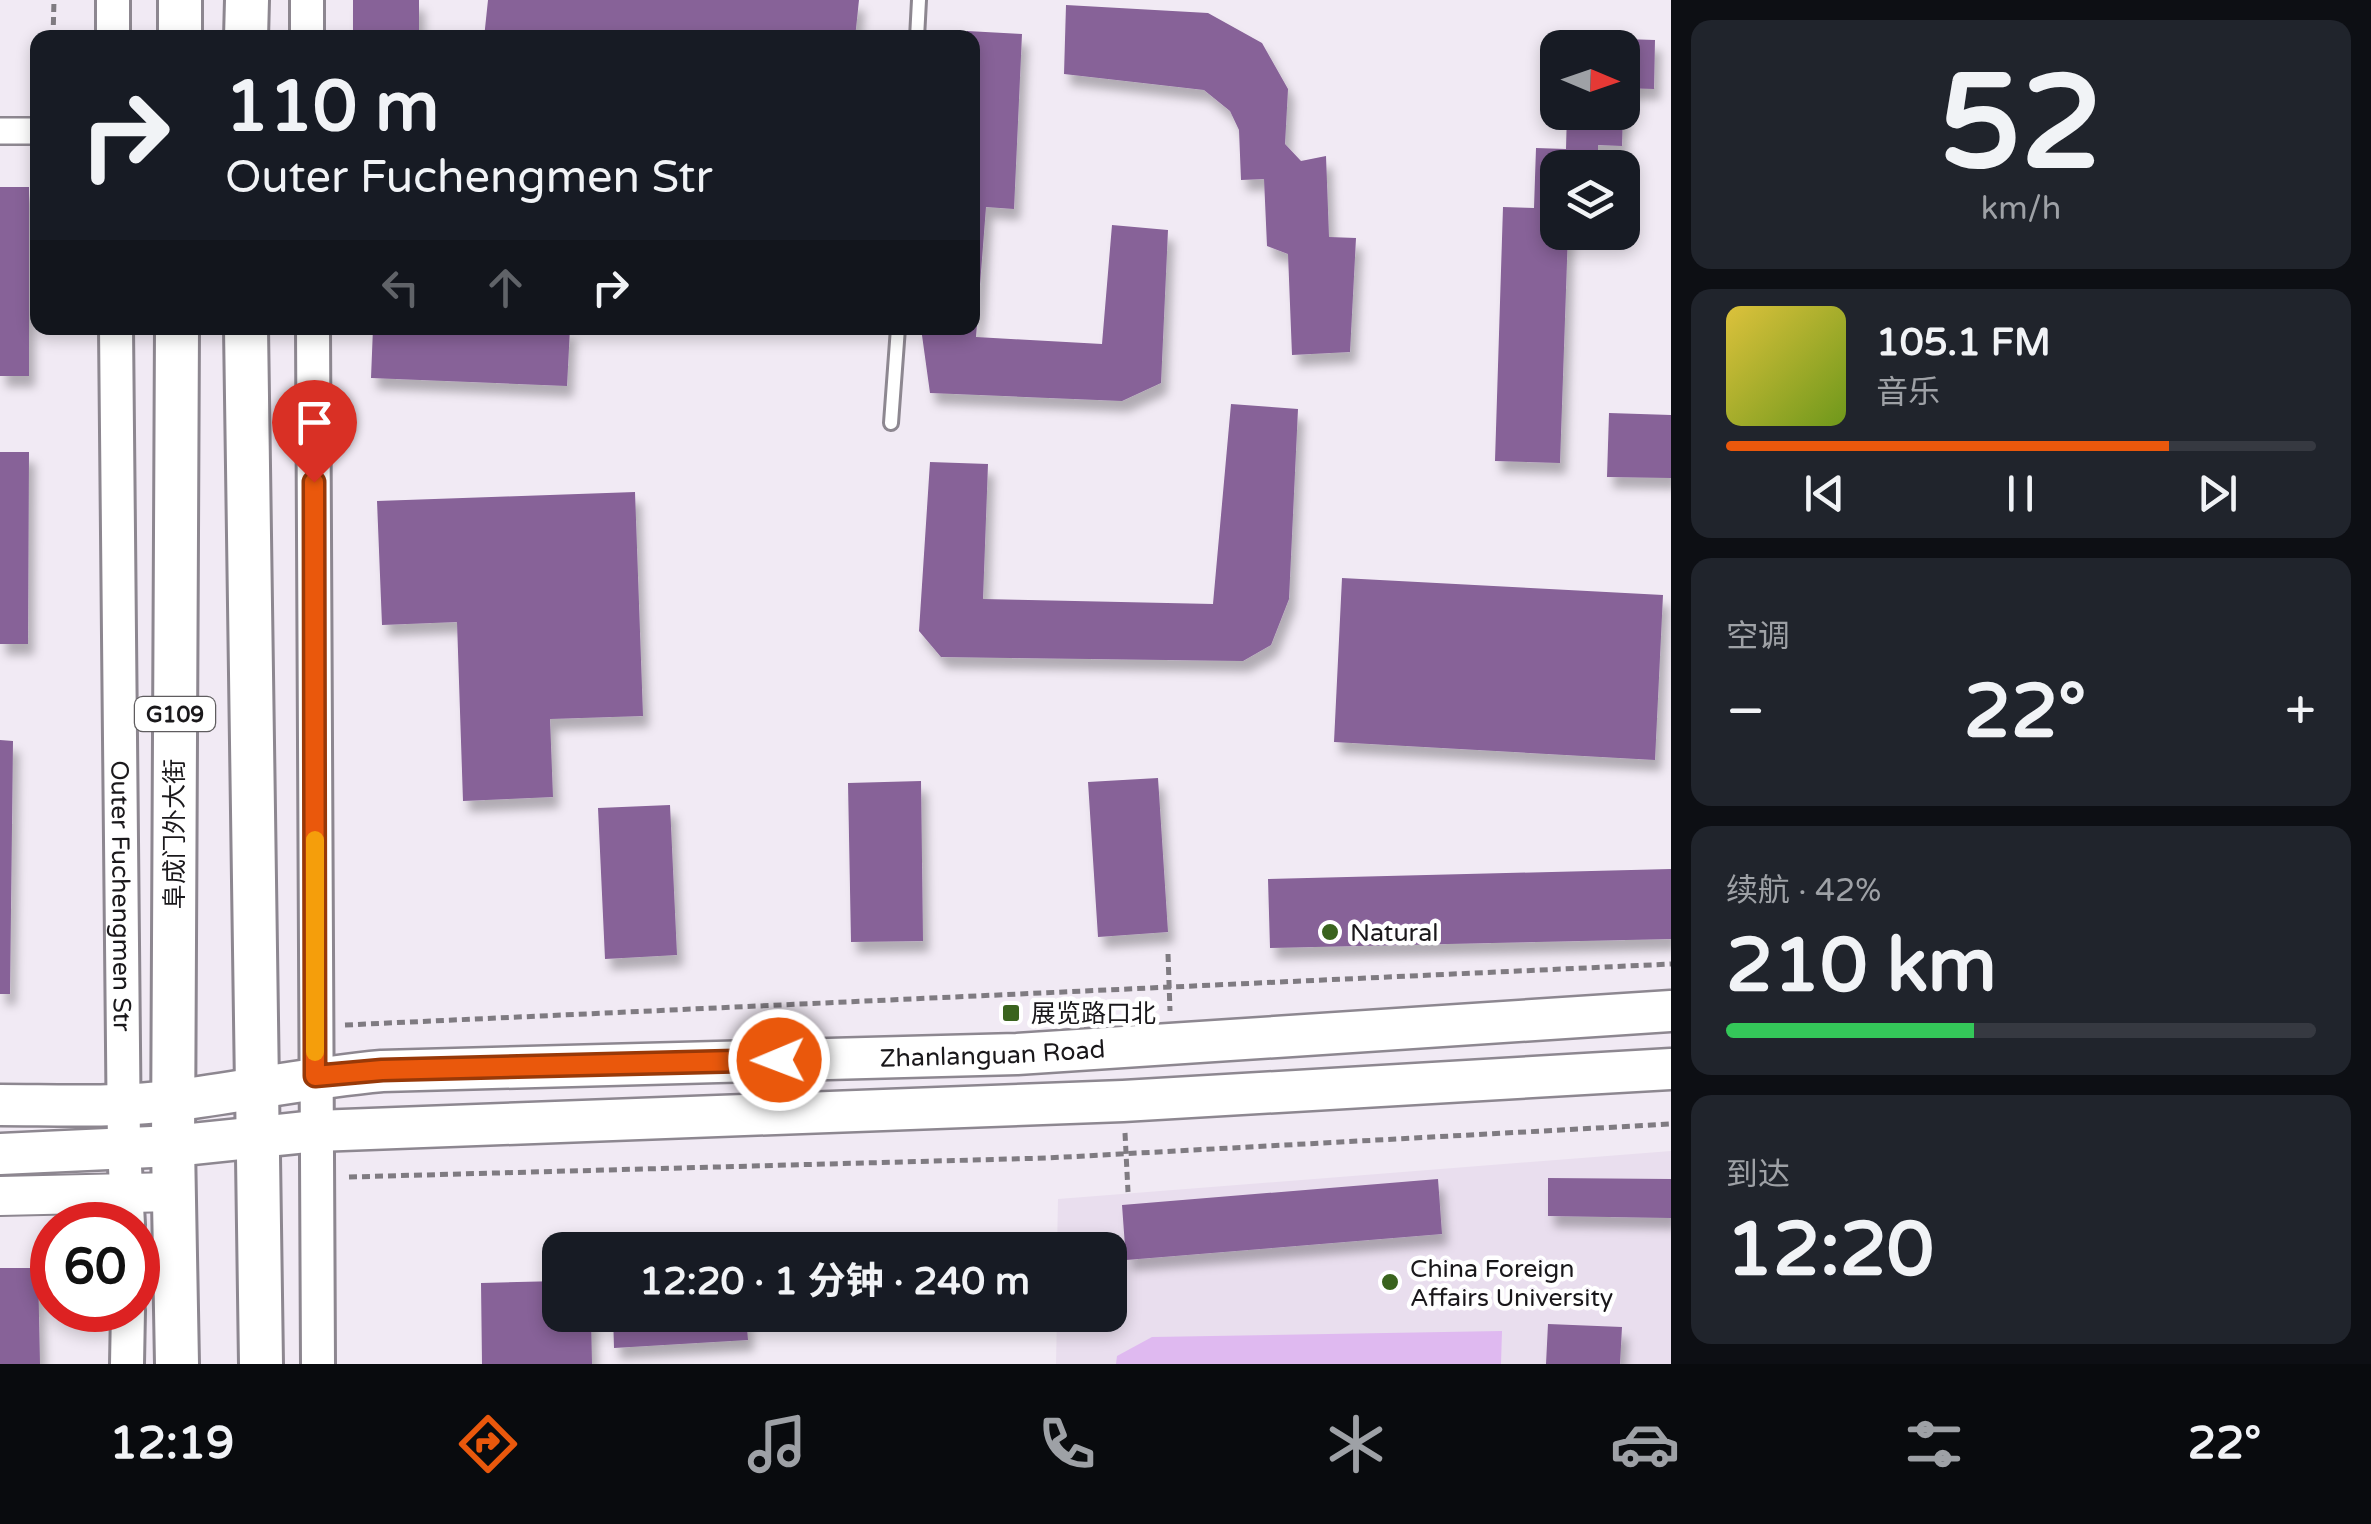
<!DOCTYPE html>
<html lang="zh">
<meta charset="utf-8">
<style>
body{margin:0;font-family:"Varela Round","Noto Sans SC",sans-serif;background:#20242c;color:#f1f3f6;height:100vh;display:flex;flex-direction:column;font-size:38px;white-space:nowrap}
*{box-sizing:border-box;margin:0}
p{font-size:32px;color:#9ea1a6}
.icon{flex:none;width:55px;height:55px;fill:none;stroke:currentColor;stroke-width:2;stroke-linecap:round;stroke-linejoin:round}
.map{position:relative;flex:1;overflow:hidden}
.panel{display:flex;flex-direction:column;gap:20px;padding:20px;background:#0d0f14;width:700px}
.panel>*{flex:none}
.guide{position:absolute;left:30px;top:30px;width:950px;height:305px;border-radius:20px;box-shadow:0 5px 15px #0003;background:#171b24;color:#f1f3f6;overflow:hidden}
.needle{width:65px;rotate:92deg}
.fabs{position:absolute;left:1540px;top:30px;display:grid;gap:20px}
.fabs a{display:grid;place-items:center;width:100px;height:100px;border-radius:20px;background:#171b24;box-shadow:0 5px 15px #0003;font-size:50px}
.speed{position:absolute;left:30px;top:1202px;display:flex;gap:20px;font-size:50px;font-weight:700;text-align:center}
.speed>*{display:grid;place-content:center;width:130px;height:130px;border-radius:50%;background:#171b24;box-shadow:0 5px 15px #0003;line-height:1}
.speed .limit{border:15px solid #d22;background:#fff;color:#111}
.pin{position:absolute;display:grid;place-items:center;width:85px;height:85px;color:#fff;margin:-102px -42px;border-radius:50% 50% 50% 0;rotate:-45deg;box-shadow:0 0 10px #0007}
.pin .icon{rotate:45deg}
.me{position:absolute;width:110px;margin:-55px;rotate:269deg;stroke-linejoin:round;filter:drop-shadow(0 0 8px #0008)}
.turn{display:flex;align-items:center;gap:35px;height:210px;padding:0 30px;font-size:45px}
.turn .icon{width:130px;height:130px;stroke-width:2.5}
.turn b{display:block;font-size:70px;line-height:85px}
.lanes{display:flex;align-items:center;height:95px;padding:0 30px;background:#0003;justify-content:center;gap:50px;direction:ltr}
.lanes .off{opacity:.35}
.big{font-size:75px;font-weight:700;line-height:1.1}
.panel .tile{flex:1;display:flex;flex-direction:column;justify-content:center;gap:15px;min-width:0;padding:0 35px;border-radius:20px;background:#20242c}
.panel .dial{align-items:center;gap:0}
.dial b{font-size:130px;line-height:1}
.song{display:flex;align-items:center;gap:30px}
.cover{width:120px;height:120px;border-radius:15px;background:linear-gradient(135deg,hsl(50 70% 55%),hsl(80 70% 35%))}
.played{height:10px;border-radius:5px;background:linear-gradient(90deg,#ea580c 75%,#363941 75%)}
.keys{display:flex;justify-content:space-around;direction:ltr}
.heat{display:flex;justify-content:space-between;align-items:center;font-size:55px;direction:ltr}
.charge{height:15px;border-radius:8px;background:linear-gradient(90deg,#34c759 42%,#363941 0)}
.trip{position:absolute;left:542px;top:1232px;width:585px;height:100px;border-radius:20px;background:#171b24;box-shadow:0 5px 15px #0003;font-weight:700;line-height:100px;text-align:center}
.menu{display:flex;height:160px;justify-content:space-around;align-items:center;background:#090b0e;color:#9ea1a6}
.menu .icon{width:70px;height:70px}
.menu .active{color:#ea580c}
.menu b{font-size:45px;color:#f1f3f6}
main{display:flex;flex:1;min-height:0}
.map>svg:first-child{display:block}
</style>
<main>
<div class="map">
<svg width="1671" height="1364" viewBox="0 0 1671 1364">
<defs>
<filter id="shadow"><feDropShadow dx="6" dy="11" stdDeviation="5" flood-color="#0004"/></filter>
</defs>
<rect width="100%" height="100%" fill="#f1eaf4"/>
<path fill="#e9deee" d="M1671,1151V1364H1056L1057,1315H1110V1250H1057L1058,1199Z"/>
<path fill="#dfb9f0" d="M1502,1331L1501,1364H1116L1117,1356L1152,1337Z"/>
<path fill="#876298" filter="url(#shadow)" d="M353,0H419V38H353Z
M488,0H859L855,38H484Z
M1066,5L1208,13L1262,43L1288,89L1285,144L1301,161L1326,156L1329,237L1356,238L1350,352L1292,355L1288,254L1267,246L1264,179L1241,180L1239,130L1230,111L1204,90L1064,74Z
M967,31L1022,34L1014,209L986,207L976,337L1102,344L1112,225L1168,230L1161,383L1122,401L930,393L921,328H972V38H967Z
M1593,38L1655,40L1654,89L1622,88V48H1593Z
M1567,112H1623L1622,146L1598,145V168H1558V232H1568L1560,463L1495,461L1503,207L1534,208L1536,148L1566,149Z
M0,187H29V376H0Z
M373,328H570L567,386L371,378Z
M1231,404L1298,409L1289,599L1271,645L1243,661L941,657L919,631L930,462L988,464L983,599L1213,604Z
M1609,413L1671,415V478L1607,477Z
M0,452H29L28,644H0Z
M635,492L643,716L550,719L553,797L463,801L457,622L382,625L377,501Z
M1342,578L1663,595L1655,760L1334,742Z
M0,740L13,741L10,994H0Z
M1158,778L1168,932L1098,937L1088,782Z
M921,781L923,941L851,942L848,783Z
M670,805L677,955L605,959L598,808Z
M1671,869V939L1270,948L1268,879Z
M1548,1178L1671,1179V1218L1548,1216Z
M1438,1179L1442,1234L1126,1260L1122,1205Z
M1001,1235L1003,1250H866V1247Z
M0,1268H38L40,1364H0Z
M560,1281V1315H591L592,1364H482L481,1283Z
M613,1315H746L748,1340L614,1348Z
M1548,1324L1622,1327L1620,1364H1546Z"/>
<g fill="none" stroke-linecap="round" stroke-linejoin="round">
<defs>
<path id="service" d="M917,38L919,0
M891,423L898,328"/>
<path id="minor" d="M0,131H38"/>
<g id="tertiary">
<path d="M113,0V38"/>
<path d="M307,38V0"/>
<path id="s1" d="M116,328L124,1148L128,1225"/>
<path d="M313,328L318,1364"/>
<path d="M127,1364L128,1310"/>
</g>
<path id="secondary" d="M0,1196L173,1192"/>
<g id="primary">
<path id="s2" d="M0,1105C59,1105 118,1108 177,1100C246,1091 313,1077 382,1071L1017,1054L1671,1011"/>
<path d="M0,1154L173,1146L316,1131L1123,1101L1671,1069"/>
</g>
<path id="trunk" d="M180,0V38
M246,38L247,0
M177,328L173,1146L177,1364
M246,328L261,1364"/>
</defs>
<use href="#service" stroke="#8d8790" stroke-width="18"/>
<use href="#minor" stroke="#8d8790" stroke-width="30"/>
<use href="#tertiary" stroke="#8d8790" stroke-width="38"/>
<use href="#secondary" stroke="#8d8790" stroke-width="42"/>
<use href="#primary" stroke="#8d8790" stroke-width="45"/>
<use href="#trunk" stroke="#8d8790" stroke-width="48"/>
<path stroke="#7f7b81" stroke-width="5" stroke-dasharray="8 5" stroke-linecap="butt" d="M53,38L54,0
M1168,954L1170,1011
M345,1025L1671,964
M1125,1133L1128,1192
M349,1177L1047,1158L1671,1124"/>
<use href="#service" stroke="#fff" stroke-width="12"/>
<use href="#minor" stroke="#fff" stroke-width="25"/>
<use href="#tertiary" stroke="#fff" stroke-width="32"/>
<use href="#secondary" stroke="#fff" stroke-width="38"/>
<use href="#primary" stroke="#fff" stroke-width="40"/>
<use href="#trunk" stroke="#fff" stroke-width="42"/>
</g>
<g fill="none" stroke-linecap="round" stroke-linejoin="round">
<defs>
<path id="route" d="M314,482L315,1076L382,1070L779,1060"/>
</defs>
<use href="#route" stroke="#983908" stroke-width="25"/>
<use href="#route" stroke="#ea580c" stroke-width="18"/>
<path stroke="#f59e0b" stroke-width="18" d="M315,840V1052"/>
</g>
<g fill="#3a631e" stroke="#fff" stroke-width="4">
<circle cx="1330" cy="932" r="10"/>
<rect x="1001" y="1003" width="20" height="20" rx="5"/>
<circle cx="1390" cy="1282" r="10"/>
</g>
<g text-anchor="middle" stroke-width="9" stroke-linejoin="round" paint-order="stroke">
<rect fill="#fff" stroke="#5f5d5f" stroke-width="2.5" x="135" y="697" width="80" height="34" rx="8"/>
<g font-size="22" font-weight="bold" fill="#1a181b">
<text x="175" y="722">G109</text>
</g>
<g font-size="25" fill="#1a181b" stroke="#fff">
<text transform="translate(174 834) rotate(-90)" y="9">阜成门外大街</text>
<text dy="9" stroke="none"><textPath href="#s1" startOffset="568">Outer Fuchengmen Str</textPath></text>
<text dy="9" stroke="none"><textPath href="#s2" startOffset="995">Zhanlanguan Road</textPath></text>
</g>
<g font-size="25" fill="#1a181b" stroke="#fff" text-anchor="start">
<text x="1350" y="941">Natural</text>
<text x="1031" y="1022">展览路口北</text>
<text x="1410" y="1277">China Foreign<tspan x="1410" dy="29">Affairs University</tspan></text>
</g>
</g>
</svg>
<div class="fabs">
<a><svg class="needle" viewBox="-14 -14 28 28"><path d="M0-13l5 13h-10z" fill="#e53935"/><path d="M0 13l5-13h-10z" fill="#9ea1a6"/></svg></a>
<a><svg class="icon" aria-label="layers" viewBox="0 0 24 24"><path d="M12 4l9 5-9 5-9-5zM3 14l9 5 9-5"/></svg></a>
</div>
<div class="speed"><div class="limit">60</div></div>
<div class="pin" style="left:314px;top:482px;background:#d93025"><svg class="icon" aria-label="arrive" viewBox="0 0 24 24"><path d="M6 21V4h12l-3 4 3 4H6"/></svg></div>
<svg class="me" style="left:779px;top:1060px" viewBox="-20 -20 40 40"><circle r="17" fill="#ea580c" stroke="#fff" stroke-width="3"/><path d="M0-11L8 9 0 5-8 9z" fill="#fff"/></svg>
<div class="trip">12:20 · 1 分钟 · 240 m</div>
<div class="guide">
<div class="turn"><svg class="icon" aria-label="right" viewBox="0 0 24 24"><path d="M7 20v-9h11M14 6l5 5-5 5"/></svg><div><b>110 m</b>Outer Fuchengmen Str</div></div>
<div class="lanes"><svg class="icon off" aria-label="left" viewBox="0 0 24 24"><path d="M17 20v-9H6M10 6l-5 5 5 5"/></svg><svg class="icon off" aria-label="ahead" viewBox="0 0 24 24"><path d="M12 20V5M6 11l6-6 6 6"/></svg><svg class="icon" aria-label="right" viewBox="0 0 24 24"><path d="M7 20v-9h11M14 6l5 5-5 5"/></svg></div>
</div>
</div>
<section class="panel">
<div class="tile dial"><b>52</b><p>km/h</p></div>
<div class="tile">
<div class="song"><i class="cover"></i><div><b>105.1 FM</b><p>音乐</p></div></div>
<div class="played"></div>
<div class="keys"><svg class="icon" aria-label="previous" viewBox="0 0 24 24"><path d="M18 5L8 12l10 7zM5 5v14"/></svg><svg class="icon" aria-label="pause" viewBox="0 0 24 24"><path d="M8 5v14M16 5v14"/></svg><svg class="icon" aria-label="next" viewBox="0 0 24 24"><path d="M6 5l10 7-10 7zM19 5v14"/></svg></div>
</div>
<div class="tile"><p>空调</p>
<div class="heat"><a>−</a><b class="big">22°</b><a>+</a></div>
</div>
<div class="tile"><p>续航 · 42%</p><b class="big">210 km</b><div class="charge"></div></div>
<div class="tile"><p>到达</p><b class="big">12:20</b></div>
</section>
</main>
<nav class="menu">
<b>12:19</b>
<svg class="icon active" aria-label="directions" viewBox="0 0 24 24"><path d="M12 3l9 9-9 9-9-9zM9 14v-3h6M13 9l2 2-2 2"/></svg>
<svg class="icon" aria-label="music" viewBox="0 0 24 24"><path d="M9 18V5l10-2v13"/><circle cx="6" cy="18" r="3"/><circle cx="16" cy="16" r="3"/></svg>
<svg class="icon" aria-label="phone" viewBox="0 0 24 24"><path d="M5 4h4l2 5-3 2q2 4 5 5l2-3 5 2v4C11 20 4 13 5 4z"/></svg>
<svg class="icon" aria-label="climate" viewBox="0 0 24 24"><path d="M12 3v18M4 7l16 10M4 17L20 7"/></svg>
<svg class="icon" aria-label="car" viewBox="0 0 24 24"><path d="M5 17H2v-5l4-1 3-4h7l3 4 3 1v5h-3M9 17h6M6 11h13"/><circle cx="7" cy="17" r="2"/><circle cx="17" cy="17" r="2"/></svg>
<svg class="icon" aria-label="filters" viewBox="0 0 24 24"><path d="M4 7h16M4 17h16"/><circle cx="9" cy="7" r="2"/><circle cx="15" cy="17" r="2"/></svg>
<b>22°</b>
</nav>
